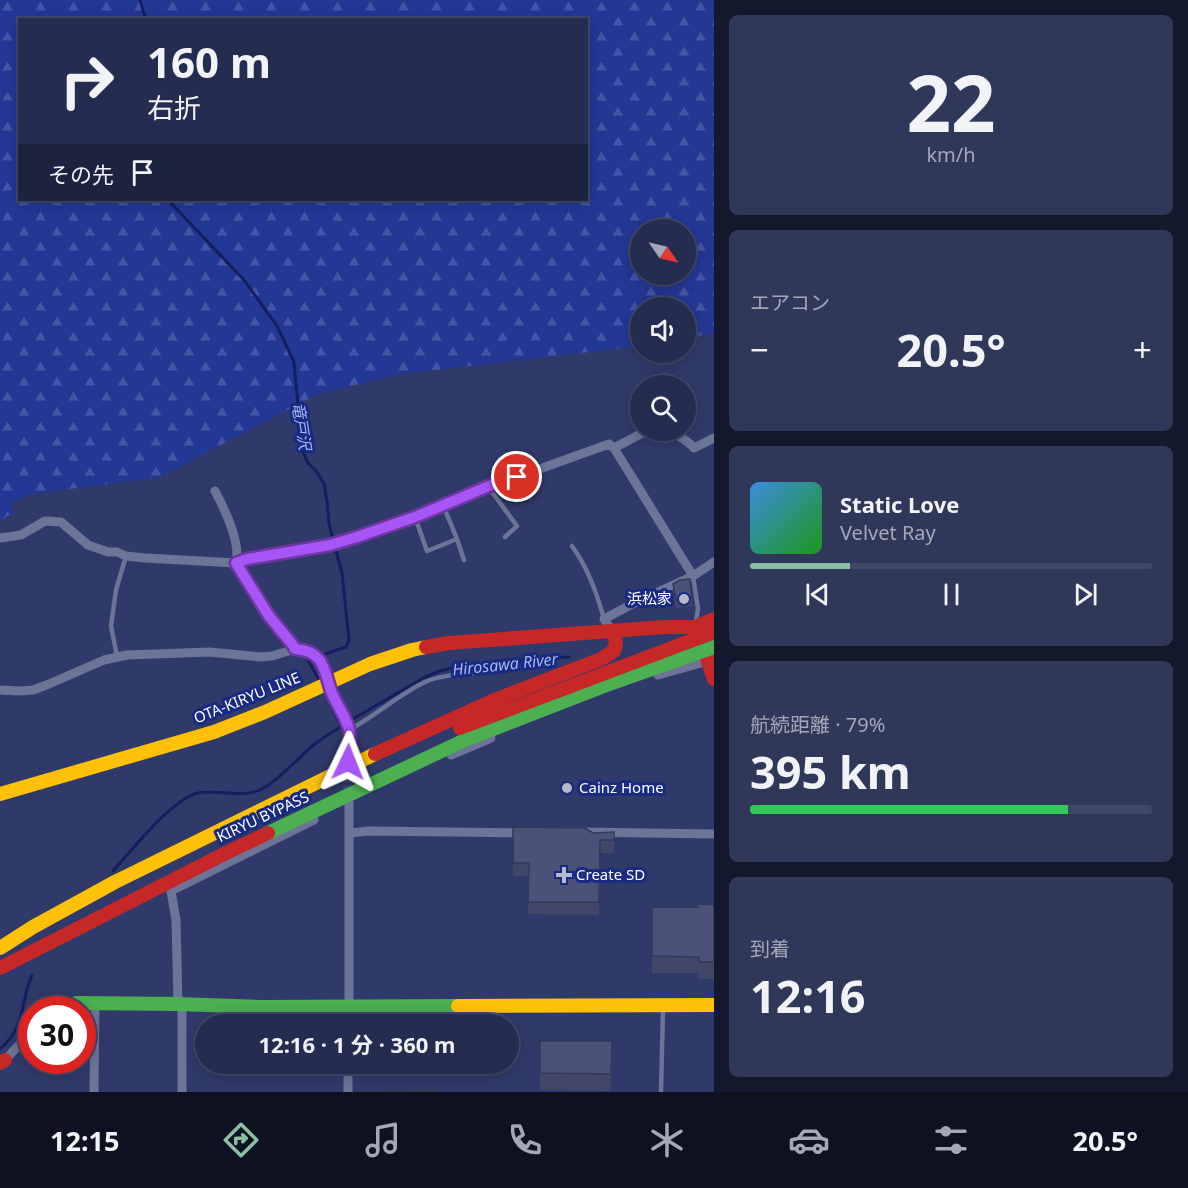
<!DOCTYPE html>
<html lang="ja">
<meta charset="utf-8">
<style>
body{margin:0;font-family:"Noto Sans","Noto Sans JP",sans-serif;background:#30385a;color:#f1f3f6;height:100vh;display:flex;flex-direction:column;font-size:22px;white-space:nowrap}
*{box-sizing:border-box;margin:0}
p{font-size:20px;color:#a3a7b7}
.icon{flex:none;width:33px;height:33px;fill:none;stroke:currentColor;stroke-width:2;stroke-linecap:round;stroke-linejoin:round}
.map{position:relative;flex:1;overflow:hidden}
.side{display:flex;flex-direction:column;gap:15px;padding:15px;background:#14182c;width:474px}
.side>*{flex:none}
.hud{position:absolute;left:18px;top:18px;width:570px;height:183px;border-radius:0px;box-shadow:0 3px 15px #0003,0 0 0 2px #414867;background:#242c50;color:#f1f3f6;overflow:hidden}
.needle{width:39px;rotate:124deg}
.controls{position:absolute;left:630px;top:219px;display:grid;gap:12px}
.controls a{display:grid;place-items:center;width:66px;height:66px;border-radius:50%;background:#242c50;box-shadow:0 3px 15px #0003,0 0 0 2px #414867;font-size:30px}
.speed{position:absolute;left:18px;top:996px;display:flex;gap:12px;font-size:30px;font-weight:700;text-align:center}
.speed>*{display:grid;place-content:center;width:78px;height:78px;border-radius:50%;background:#242c50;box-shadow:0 3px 15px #0003,0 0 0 2px #414867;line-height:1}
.speed .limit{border:9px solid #d22;background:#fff;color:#111}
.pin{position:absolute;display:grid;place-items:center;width:51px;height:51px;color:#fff;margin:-26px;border:3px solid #fff;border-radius:50%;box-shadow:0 2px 6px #0007}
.me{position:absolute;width:66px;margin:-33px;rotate:2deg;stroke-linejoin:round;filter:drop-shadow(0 0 4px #0008)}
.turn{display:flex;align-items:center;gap:21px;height:126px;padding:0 30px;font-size:27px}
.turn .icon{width:78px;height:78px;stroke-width:2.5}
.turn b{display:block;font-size:42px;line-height:51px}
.then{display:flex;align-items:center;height:57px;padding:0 30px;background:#0003;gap:12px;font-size:22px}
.big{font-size:45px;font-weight:700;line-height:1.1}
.side .tile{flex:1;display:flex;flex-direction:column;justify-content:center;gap:9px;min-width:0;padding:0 21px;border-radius:9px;background:#30385a}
.side .dial{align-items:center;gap:0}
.dial b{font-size:78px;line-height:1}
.song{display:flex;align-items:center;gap:18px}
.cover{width:72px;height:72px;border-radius:9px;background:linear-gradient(135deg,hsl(210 70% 55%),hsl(120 70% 35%))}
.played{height:6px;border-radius:3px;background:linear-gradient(90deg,#8abfa5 25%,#414867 25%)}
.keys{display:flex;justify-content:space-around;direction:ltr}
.heat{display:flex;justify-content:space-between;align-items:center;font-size:33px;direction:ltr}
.charge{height:9px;border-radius:4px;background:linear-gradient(90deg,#34c759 79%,#414867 0)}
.trip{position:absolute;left:195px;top:1014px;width:324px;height:60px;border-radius:30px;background:#242c50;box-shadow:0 3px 15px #0003,0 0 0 2px #414867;font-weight:700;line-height:60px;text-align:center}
.tabs{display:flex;height:96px;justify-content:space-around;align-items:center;background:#0e1220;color:#a3a7b7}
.tabs .icon{width:42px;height:42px}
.tabs .selected{color:#8abfa5}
.tabs b{font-size:27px;color:#f1f3f6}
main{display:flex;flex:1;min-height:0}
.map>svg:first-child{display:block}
</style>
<main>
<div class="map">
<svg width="714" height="1092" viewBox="0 0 714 1092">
<defs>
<pattern id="forest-firs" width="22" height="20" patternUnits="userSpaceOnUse" patternTransform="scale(1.5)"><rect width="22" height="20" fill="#233795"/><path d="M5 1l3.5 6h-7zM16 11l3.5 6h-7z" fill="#4455a5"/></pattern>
</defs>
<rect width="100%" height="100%" fill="#303a6a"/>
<path fill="url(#forest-firs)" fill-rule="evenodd" d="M0,0H714V333L686,338V308H640V346L400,374L318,394L160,477L31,494L12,503V514L0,520ZM20,20H586V200H20ZM640,230H686V274H640Z"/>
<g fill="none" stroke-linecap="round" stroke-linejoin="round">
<path stroke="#131f61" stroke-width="3" d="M140,0L146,20
M168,200L244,280L277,326L294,362L302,450L308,463L317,472L324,484L327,501L329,524L342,573L349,640L346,647L308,660L320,682
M324,691L341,726
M348,722L423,678L440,671L455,667L501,661L569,657
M113,871C131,851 173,798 198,793C219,789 242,799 262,789C280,779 296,760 311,747C321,739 332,732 342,726
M0,1049C28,1024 19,1004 32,975"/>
<path stroke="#454e79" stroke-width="9" stroke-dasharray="9 4.5" stroke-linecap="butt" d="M348,773L349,798"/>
<path stroke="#6c7498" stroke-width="4.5" d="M489,486L492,492L517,526L505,537
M443,505L457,539L464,560
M415,517L427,551L457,539
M572,546C588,568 597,593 604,619
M693,576L698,609L696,621
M117,656L111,626L116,590L126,556
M349,730C375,716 398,695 425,682C444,674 466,674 486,672
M661,1092L663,1008"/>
<path stroke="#6c7498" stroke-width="9" d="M671,430C679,437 687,440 694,448L714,438
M614,448L648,430
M215,491C224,508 241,543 236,563L269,617L292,644L295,649
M0,538L21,535L45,521L61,522L88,545L108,552H117L126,556L145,558L236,563L247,559L330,545L357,537L415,517L489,486L534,471L609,444L614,448L693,576
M614,631L610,628L604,619L638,601L693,576L714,562
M658,675L708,661
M0,690L20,691L33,690L49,684L104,660L127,655L210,652L260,657L272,656L295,649L302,650L309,652L315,655L323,665L327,673L330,689L348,728V767
M451,755L491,738
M580,832L714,834
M350,833L369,831L524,833
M178,1004L176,920L171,891L314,820
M182,1004V1092
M57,1010L63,1006L76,1003
M349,1024V803
M5,1060L32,1031
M94,1092L95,1004
M348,1092V1064"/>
<path stroke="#4caf50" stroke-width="14" d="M268,833L465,740
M76,1003L178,1004L261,1007L458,1006"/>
<path stroke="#ffc107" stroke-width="14" d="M0,794L214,732L265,712L370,664L412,650L426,647
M0,948L33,927L115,882L375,754
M458,1006L714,1005"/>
<path stroke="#c62828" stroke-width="14" d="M695,627L714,619
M426,647L449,643L665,627H695L698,635
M705,653L714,679
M708,661L714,658
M375,754L497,699L601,659L614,651L616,644L614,631
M0,968L224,854L268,833
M0,1063L5,1060"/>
<path stroke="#4caf50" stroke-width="14" d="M465,740L604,686L714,647"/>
<path stroke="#c62828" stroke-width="14" d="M460,728L714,632"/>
</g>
<path fill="#404768" d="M673,584L692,597V606L676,608L673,592Z
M513,827L593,833L614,832V853H600L599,915L528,914L529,876H513Z
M714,905V979H699V973H652V907H698Z
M540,1041H612L611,1091L540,1090Z"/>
<path fill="#4a5279" stroke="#343955" stroke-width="1.5" d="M690,579L692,597L676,600L673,584L680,580Z
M513,827L585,828L593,833L614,832V840H600L599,902H528L529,863H513Z
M698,904L714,905V962H699V957L652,956V907H698Z
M540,1041H612L611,1074L540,1073Z
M440,1090V1092H354V1091Z"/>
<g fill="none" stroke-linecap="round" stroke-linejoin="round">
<defs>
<path id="route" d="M348,762C349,752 351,738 349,729C345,715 336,704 331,691C324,669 324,651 295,649L292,644L269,616L236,563L247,559L330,545L357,537L415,517L489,486L517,477"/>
</defs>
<use href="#route" stroke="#6d37a1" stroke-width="15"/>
<use href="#route" stroke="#a855f7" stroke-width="10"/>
</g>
<g fill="#b7bacb" stroke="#182a82" stroke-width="2">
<circle cx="684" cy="599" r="6"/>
<circle cx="567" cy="788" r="6"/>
<path d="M561 866h6v6h6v6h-6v6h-6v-6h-6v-6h6z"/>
</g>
<g text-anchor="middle" stroke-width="6" stroke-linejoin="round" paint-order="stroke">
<g font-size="15" fill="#fff" stroke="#182a82" text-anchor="start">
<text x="672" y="604" text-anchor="end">浜松家</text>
<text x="579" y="793">Cainz Home</text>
<text x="576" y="880">Create SD</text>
</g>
<g font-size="15" fill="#fff" stroke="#182a82">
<text transform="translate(247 698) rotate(-22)" y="5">OTA-KIRYU LINE</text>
<text transform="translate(263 817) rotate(-25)" y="5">KIRYU BYPASS</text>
</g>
<g font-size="16" font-style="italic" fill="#a8b5f3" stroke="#182a82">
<text transform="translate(302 426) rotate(81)" y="6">竜戸沢</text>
<text transform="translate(505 664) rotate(-6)" y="6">Hirosawa River</text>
</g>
</g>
</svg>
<div class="controls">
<a><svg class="needle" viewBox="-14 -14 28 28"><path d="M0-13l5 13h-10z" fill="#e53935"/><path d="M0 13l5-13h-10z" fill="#a3a7b7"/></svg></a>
<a><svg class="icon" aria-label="sound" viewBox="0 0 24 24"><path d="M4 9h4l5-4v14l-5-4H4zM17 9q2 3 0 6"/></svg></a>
<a><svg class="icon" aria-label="search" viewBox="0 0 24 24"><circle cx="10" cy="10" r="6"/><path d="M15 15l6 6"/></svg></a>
</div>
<div class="speed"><div class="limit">30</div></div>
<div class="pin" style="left:517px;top:477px;background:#d93025"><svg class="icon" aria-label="arrive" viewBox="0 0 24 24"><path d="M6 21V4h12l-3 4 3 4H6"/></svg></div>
<svg class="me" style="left:348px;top:762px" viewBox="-20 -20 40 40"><path d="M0-17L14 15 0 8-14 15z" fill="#a855f7" stroke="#fff" stroke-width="4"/></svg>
<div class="trip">12:16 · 1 分 · 360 m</div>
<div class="hud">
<div class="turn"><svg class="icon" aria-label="right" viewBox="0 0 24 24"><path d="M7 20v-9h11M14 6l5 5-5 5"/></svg><div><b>160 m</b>右折</div></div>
<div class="then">その先<svg class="icon" aria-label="arrive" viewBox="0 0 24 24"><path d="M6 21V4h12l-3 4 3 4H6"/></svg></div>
</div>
</div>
<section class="side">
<div class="tile dial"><b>22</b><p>km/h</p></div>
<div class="tile"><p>エアコン</p>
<div class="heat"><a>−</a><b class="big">20.5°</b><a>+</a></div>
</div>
<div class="tile">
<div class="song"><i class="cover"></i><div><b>Static Love</b><p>Velvet Ray</p></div></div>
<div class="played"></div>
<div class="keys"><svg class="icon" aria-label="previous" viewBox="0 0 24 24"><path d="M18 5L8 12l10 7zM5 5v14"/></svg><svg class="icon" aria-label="pause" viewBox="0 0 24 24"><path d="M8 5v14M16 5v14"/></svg><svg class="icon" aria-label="next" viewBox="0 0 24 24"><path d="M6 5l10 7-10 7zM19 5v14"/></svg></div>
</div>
<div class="tile"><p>航続距離 · 79%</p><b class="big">395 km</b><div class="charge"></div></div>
<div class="tile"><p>到着</p><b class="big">12:16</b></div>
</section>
</main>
<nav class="tabs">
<b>12:15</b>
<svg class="icon selected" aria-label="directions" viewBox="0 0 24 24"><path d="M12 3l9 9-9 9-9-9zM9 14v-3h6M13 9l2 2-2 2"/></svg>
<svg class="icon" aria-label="music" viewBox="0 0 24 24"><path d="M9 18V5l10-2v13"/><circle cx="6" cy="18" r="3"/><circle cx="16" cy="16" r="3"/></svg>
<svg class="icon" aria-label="phone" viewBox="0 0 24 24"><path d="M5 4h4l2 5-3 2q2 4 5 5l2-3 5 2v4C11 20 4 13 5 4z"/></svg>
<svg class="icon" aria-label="climate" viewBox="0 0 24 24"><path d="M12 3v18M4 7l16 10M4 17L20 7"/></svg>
<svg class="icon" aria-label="car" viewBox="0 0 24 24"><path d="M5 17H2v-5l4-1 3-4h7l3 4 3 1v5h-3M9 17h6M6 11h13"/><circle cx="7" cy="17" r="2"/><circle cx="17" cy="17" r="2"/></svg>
<svg class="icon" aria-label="filters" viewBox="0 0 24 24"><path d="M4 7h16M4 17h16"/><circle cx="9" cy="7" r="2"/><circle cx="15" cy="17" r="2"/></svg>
<b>20.5°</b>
</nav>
